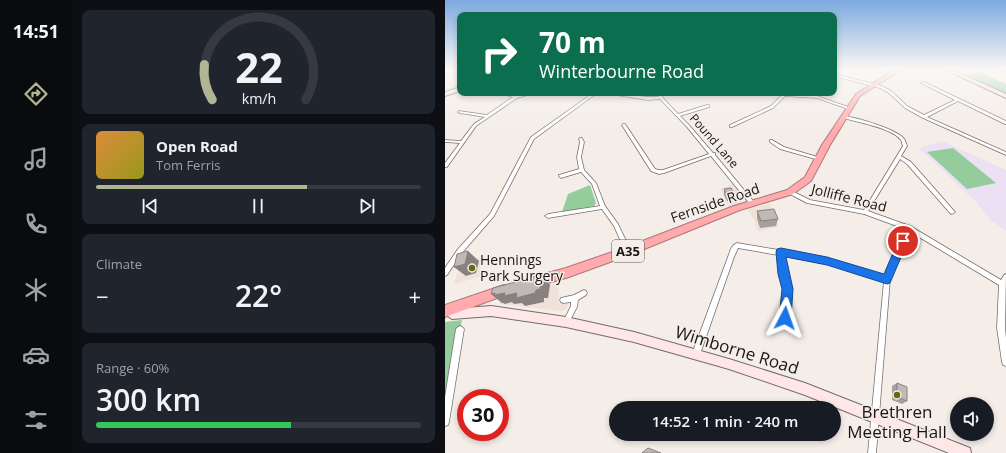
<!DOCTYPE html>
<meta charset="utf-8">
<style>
body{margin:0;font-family:"Open Sans",sans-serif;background:#20242c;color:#f1f3f6;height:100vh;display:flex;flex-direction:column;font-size:15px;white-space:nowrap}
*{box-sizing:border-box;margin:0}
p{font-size:13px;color:#9ea1a6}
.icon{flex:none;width:22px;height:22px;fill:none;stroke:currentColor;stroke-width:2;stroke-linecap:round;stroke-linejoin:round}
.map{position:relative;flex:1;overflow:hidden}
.sheet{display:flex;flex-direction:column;gap:10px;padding:10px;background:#0d0f14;width:373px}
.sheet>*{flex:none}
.banner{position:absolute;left:12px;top:12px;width:380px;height:84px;border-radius:8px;box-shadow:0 2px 6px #0003;background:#0b6e4f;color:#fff;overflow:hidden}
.controls{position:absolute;left:505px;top:397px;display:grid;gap:8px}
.controls a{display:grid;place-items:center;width:44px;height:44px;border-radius:50%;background:#171b24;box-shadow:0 2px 6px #0003;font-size:20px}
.speed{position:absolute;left:12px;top:389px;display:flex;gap:8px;font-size:20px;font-weight:700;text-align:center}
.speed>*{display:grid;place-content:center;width:52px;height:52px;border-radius:50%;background:#171b24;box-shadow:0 2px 6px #0003;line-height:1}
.speed .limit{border:6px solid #d22;background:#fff;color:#111}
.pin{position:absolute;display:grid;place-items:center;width:34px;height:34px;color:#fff;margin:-17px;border:2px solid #fff;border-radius:50%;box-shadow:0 1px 4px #0007}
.me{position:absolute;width:44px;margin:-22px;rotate:4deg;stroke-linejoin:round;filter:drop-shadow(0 0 3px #0008)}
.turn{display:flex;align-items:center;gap:14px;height:84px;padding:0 16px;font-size:18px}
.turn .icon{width:52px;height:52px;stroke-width:2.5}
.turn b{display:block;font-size:28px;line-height:34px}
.big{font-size:30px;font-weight:600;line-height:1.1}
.sheet .tile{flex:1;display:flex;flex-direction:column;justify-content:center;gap:6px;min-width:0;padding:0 14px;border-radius:8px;background:#20242c}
.sheet .dial{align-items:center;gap:0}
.dial svg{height:104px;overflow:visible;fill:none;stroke:#363941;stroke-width:7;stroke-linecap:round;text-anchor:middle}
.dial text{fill:#f1f3f6;stroke:none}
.song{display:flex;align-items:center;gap:12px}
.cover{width:48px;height:48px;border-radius:6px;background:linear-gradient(135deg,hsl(30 70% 55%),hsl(60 70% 35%))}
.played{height:4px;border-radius:2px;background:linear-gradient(90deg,#b0b691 65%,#363941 65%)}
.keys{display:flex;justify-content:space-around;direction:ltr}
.heat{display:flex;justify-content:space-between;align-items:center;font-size:22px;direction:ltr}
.charge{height:6px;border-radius:3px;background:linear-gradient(90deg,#34c759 60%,#363941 0)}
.trip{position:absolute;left:164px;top:401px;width:232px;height:40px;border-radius:20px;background:#171b24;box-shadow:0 2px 6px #0003;font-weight:600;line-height:40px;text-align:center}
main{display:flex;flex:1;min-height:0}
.tab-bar{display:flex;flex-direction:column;width:72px;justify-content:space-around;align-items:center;background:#090b0e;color:#9ea1a6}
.tab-bar .icon{width:28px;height:28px}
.tab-bar .current{color:#b0b691}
.tab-bar b{font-size:18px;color:#f1f3f6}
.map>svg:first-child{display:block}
</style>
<main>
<nav class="tab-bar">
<b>14:51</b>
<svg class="icon current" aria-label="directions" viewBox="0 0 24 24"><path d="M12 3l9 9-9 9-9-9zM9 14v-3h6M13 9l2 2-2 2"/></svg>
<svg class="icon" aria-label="music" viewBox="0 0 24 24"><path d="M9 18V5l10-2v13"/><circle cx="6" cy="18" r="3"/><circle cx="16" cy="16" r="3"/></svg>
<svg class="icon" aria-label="phone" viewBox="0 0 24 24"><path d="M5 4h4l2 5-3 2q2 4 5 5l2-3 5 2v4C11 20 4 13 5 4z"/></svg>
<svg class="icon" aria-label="climate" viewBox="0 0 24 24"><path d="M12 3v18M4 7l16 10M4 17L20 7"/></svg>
<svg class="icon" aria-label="car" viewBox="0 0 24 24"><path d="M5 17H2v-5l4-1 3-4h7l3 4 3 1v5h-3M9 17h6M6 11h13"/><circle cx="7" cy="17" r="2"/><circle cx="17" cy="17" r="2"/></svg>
<svg class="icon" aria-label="filters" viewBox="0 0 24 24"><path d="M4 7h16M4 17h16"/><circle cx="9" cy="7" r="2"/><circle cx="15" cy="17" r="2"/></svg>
</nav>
<section class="sheet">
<div class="tile dial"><svg viewBox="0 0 100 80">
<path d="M14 69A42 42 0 1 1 86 69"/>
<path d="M14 69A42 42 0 0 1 8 42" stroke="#b0b691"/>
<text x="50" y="56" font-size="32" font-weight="700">22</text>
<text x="50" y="72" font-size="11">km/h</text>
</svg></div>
<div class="tile">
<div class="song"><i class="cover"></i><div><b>Open Road</b><p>Tom Ferris</p></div></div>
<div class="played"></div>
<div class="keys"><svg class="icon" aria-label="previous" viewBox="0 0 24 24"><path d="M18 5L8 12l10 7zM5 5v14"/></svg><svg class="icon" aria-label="pause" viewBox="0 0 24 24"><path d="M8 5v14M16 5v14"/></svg><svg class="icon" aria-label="next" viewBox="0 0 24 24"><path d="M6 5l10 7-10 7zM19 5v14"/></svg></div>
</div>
<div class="tile"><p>Climate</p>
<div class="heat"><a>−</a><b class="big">22°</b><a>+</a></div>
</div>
<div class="tile"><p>Range · 60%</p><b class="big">300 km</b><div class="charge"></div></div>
</section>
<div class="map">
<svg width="561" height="453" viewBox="0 0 561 453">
<rect width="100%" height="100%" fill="#f4ede8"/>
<path fill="#f0e2d8" d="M287,184L293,190L296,197L295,204L284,208L275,189Z
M325,204L333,227L313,231L309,220L301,208Z
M37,257L34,277L9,284L15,263Z
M111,279L114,296L113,303L117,301L124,302L122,308L120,310L116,311L54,304L57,295Z"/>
<path fill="#ebe0f4" d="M497,141L561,170V231L545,219L532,203L500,172L474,148Z"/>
<path fill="#94cc9c" d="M533,71L561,84V94L520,76Z
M508,148L551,183L522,189L482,152Z
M145,185L151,203L149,206L117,212L123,194Z
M17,320L0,399V322Z"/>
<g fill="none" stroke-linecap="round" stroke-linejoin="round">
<defs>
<path id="street" d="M437,69H442L450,73L447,74Z
M552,69L561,70V72L552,70Z
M389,74L437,86L446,91L462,106L479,115L510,100L476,83L479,82L561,121V124H560L513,101L482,117L561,152V155L478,118L460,108L444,93L435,88L389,76Z
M54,93C60,93 66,96 72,96C77,95 81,93 86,94L72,98L31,126L2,167H0V163L15,143L0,142V140L16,141L29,124L40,117L15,113L13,112L14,111L42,115L68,97Z
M148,93H152L89,139L49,216L17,253L2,275L0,276V268L13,249L45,214L86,137Z
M163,93C180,93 197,98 214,97L212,93H216L218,98L233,114L262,105H264V107L235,116L244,125L268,153H270V155L309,202L310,203L309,204H305L266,156L219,173L214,174L206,171L177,125L178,124H180L210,169L214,170H218L264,154L242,127L215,99L203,100L165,94Z
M317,93H333L372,96L406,108L403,109L372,98L340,96L328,108L287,127H285V125L326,106L337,95L319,94Z
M398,116C410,117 453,129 460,140C460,141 462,145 462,146L456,156L466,162L510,212L507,214L505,213L462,164L455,159L423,211L465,226L556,280L559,275L561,274L560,328L561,338V366L558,365L557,362L552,328L554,285L464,231L445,279L431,453H423L439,281L382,264L339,256L341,274L345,289L343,318L342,320L340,321L338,320L337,318L339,289L335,274L333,255L293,248L289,257L254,357L251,358L248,357L247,354L283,257C285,252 286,245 292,243L334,250H336L338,251L382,258L440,276L460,229L419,214L362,203L343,193V192L345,190L365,200L419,210L458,146C457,144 457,142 456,140C447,128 412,122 398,118Z
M135,138H137L139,142L136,157L139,170L151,183L160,206L173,224L186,251L185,253H181L169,226L157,209L103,218L100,216L103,214L155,206L147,184L136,172L116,178L114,176V175L134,169L132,157L135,142L134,139Z
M325,140H327L339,147L376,158V159L374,160L335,149L325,142Z
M139,290L141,291L142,293L141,295L133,300L132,307L123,324L121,325L119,324L118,322L126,306V302L118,303L116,302L115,300L116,298L129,295Z
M15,326L17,327L19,329L4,422L3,425L0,426V397L11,329L13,327Z"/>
<path id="secondary" d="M499,69H505L561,94V98Z
M15,87V91L0,96V92Z
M46,306L121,317L189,332L284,359L360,383L525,448L526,453H504L360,395L284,369L189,342L121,327L46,316L7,319L4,317L2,314L4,311L7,309Z"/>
<path id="highway" d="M450,69H458L415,96L385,145L366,181L348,194L295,210L187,254L121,278L88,287L84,286L82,282L84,278L121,268L179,248L289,206L342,190L360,177L377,145L411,94Z
M59,285L63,286L65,290L63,294L0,317V305Z"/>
</defs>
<use href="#street" stroke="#746d69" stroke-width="1.5"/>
<use href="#secondary" stroke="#746d69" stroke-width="2"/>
<use href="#highway" stroke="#ae7778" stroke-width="2"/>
<use href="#street" fill="#fff" fill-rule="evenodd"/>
<use href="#secondary" fill="#ffe6e7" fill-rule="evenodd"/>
<use href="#highway" fill="#ffabae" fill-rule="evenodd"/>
</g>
<path fill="#a69f9d" d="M279,189L289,194V199L282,201L279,195Z
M312,211L333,219L331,226L315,228L312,219Z
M452,383L462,401L457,404L447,400V386Z"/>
<path fill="#87827f" d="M289,194V199L282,201V196Z
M23,251L34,261L31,273L21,276L9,267Z
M97,275L105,285L103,298H99V302L80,306L77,303L69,304L67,302L60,304L58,303H57L46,294L50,293H72L91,290Z"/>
<path fill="#c1b9b6" stroke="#87827f" d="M286,188L289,194L282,196L279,189Z
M329,209L333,219L316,221L312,211Z
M23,251L20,264L9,267L12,254Z
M97,275L95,289L91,290L90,293L71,298L72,293L59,296L60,293L49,295L50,293L46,294L48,288Z
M452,383L462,387V401L452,397Z
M203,448L216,453H197Z"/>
<linearGradient id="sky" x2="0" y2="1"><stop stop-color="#7ba9df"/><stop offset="0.52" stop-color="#faf7f5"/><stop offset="1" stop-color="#faf7f5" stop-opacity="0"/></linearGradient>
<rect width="561" height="133" fill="url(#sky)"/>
<path fill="#1a73e8" stroke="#114b97" d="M458,237L461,238L463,241L445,283L442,284L382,265L341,257L348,289L346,318L344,322L340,323L336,322L334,318L337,289L333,274L331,252L332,249L336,248L382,257L439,274L453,241L455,238Z"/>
<g fill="#606c15" stroke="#f4ede8" stroke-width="1.5">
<circle cx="27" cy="268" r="4"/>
<circle cx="452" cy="395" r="4"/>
</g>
<g text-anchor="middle" stroke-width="3" stroke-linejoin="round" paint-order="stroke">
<g font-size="12" fill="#181614" stroke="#f4ede8">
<text transform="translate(269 141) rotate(49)" y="4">Pound Lane</text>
</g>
<rect fill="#f4ede8" stroke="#5a5654" stroke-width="1" x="167" y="240" width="32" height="22" rx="3"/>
<g font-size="13" font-weight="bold" fill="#181614">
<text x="183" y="256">A35</text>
</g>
<g font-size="14" fill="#181614" stroke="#f4ede8">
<text transform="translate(404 198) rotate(14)" y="5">Jolliffe Road</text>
<text transform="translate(270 203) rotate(-19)" y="5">Fernside Road</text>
</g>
<g font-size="14" fill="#181614" stroke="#f4ede8" text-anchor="start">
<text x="35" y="265">Hennings<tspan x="35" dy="16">Park Surgery</tspan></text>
</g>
<g font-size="17" fill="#181614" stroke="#f4ede8">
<text transform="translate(292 350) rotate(17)" y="6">Wimborne Road</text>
</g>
<g font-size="17" fill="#181614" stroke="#f4ede8">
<text x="452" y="418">Brethren<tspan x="452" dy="20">Meeting Hall</tspan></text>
</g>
</g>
</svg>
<div class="controls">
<a><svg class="icon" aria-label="sound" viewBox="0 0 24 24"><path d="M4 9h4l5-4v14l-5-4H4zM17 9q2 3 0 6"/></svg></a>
</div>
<div class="speed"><div class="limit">30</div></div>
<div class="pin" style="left:458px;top:241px;background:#d93025"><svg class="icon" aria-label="arrive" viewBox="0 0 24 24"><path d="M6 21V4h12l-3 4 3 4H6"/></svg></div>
<svg class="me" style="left:340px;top:318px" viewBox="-20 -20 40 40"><path d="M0-17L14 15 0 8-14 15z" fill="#1a73e8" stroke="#fff" stroke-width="4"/></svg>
<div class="trip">14:52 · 1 min · 240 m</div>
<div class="banner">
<div class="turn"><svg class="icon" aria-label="right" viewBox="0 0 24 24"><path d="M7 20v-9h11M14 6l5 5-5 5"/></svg><div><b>70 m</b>Winterbourne Road</div></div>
</div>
</div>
</main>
